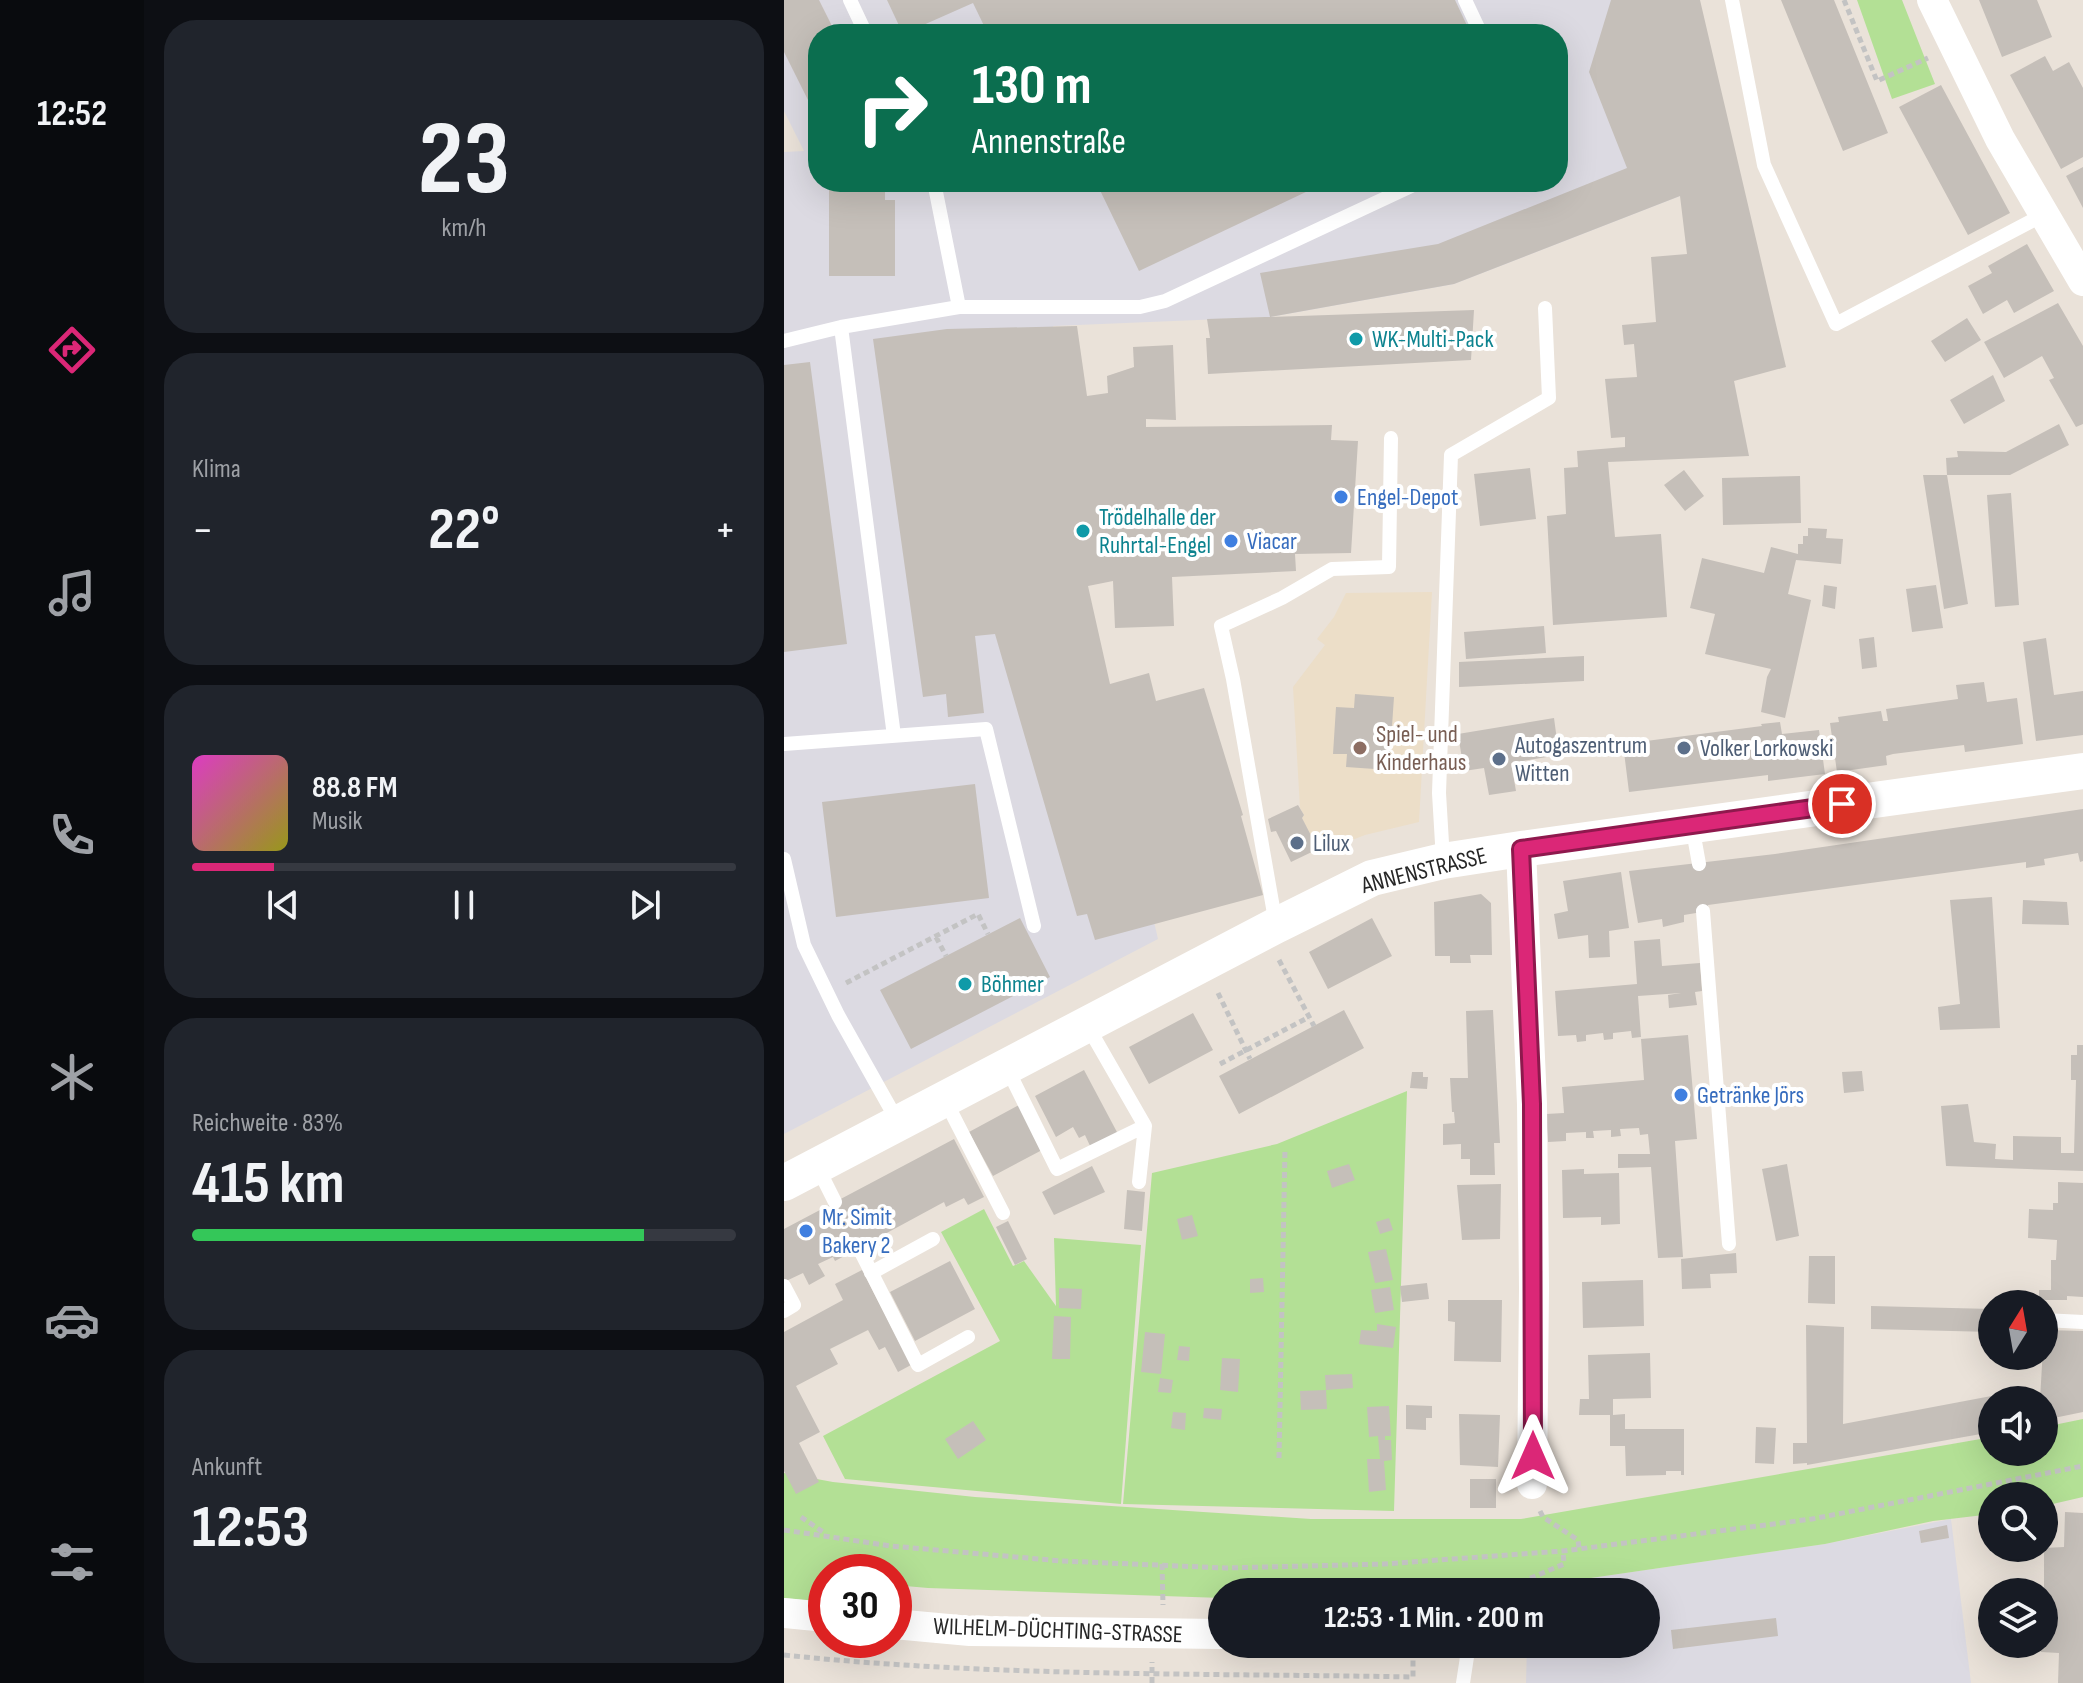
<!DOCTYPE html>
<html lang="de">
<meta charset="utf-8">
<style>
body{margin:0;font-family:"Sofia Sans Condensed",sans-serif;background:#20242c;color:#f1f3f6;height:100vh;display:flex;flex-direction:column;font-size:30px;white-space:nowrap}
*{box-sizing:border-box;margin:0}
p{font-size:26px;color:#9ea1a6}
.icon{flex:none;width:44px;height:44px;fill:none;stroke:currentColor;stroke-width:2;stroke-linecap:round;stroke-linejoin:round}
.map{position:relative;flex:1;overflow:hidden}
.sheet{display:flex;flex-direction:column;gap:20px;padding:20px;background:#0d0f14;width:640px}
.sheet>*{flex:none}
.guide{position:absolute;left:24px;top:24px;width:760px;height:168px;border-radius:32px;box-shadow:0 8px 32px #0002;background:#0b6e4f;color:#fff;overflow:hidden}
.needle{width:52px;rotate:11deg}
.tools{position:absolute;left:1194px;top:1290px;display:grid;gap:16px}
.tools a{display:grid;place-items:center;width:80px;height:80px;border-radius:50%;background:#171b24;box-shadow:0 8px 32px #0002;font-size:40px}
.speed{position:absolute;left:24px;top:1554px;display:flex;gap:16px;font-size:40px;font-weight:700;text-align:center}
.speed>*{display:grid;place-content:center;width:104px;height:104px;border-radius:50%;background:#171b24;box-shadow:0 8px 32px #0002;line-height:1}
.speed .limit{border:12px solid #d22;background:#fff;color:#111}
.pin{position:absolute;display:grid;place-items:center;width:68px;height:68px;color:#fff;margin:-34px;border:4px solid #fff;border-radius:50%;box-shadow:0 2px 8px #0007}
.me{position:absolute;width:88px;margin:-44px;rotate:0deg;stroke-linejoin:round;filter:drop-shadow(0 0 6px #0008)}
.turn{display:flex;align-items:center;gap:28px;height:168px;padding:0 32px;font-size:36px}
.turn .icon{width:104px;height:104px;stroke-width:2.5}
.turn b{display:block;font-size:56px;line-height:68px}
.big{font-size:60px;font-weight:700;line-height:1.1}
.sheet .widget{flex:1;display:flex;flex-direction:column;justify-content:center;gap:12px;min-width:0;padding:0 28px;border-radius:32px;background:#20242c}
.sheet .dial{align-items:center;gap:0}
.dial b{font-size:104px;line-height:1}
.song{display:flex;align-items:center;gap:24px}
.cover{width:96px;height:96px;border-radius:12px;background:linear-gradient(135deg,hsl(310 70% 55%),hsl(60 70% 35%))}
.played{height:8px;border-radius:4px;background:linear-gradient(90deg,#db2777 15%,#363941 15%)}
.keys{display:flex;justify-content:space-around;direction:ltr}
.heat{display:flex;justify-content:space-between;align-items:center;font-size:44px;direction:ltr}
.charge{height:12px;border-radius:6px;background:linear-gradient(90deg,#34c759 83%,#363941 0)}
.trip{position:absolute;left:424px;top:1578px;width:452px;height:80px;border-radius:40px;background:#171b24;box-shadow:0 8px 32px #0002;font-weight:700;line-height:80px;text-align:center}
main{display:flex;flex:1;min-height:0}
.tabs{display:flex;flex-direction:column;width:144px;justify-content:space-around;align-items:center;background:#090b0e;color:#9ea1a6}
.tabs .icon{width:56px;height:56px}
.tabs .current{color:#db2777}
.tabs b{font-size:36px;color:#f1f3f6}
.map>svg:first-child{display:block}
</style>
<main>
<nav class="tabs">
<b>12:52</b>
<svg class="icon current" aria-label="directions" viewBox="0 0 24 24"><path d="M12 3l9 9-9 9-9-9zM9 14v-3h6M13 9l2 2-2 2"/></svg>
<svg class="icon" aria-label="music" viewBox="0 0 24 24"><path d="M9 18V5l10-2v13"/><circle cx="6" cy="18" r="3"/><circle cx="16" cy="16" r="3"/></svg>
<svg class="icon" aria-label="phone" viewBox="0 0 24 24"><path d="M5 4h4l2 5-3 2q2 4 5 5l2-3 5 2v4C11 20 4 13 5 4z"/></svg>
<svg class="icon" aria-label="climate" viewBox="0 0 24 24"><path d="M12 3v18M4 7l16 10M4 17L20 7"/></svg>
<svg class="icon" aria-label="car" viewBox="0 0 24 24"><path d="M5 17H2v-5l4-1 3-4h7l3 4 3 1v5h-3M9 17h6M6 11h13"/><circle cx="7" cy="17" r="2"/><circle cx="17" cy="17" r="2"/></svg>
<svg class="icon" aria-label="filters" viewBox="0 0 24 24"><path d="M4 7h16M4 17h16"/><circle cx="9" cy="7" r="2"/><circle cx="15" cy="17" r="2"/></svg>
</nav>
<section class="sheet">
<div class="widget dial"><b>23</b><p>km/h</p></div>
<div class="widget"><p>Klima</p>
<div class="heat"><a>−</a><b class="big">22°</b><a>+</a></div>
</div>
<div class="widget">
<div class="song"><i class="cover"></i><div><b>88.8 FM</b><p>Musik</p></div></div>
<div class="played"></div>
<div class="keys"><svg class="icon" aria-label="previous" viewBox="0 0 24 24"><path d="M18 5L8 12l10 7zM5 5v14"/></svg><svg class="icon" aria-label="pause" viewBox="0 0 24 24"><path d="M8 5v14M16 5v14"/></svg><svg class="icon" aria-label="next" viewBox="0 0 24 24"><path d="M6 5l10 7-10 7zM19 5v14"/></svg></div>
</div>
<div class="widget"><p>Reichweite · 83%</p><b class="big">415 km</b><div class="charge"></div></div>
<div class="widget"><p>Ankunft</p><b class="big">12:53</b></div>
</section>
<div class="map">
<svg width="1299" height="1683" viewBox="0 0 1299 1683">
<rect width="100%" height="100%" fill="#eae2d9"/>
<path fill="#dcdae2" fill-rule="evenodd" d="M0,0H871L896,196L670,284L486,317L269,326L279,400L251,405L374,939L0,1134V152L20,151L0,111ZM34,34H774V182H34Z
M1167,1519L1187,1683H742L743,1644H862V1592H745V1587L1041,1544Z"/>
<path fill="#ecdec8" d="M648,592L635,822L581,835L535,853L518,818L520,815L516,808L509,687L541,645L533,639L550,617L562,593Z"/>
<path fill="#b3e095" d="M1073,0H1118L1151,84L1108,99Z
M623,1091L610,1511L339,1504L368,1173L493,1144Z
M200,1209L229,1266L240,1261L272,1306L270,1238L357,1245L337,1504L61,1479L39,1436L216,1341L157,1232Z
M1299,1419V1497L1260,1506V1496H1208V1514L1149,1521L1041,1544L745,1587L696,1592H438V1598L144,1588L110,1585V1572H42L39,1602L0,1598V1473L49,1482L191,1497L527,1519H737L1208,1437V1452H1260V1427Z"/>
<path fill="#c5bfb9" d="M0,0H35L52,34H34V120L0,52Z
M103,0H671L687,34H204L189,3L119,34Z
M827,0H916L1002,367L950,381L965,456L824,462L831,537L877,534L883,617L769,625L763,516L782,514L780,468L794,467L793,451L841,447V437L827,438L821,379L853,377L850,344L840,345L838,325L872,322L867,257L903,254L896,196L670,284L486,317L476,273L654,244L843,168L805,72Z
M997,0H1050L1104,133L1059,151Z
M1195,0H1253L1268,37L1218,57Z
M1261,56L1269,71L1285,62L1299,88V157L1277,169L1226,75Z
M1157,85L1226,213L1184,235L1115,107Z
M1299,167V208L1282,176Z
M45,182H101V200H111V276H45Z
M312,182H543L355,271Z
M1243,244L1270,291L1230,313L1223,300L1199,314L1184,286L1208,273L1204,266Z
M1274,303L1299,346V424L1292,427L1265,380L1270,378L1258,356L1220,378L1200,342Z
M690,310L687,360L424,374L422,338H426L423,319Z
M1183,318L1197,340L1161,362L1147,341Z
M293,326L303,396L324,393L323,376L350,367L349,347L389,345L392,420L362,419V427L548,425L547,440L574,441L567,553L511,554L512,571L388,577L390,626L331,628L329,581L304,586L326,684L365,673L372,701L420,688L459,815L457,816L479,895L311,940L303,914L293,916L211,634L191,636L200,713L164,717L162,694L139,697L89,339L163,329Z
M26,362L63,644L0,652V365Z
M1209,375L1221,401L1180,424L1166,400Z
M1275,424L1285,445L1226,475H1163L1162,458L1174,457L1173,451L1222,452Z
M746,468L752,519L696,526L690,474Z
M900,470L920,496L901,511L880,485Z
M1139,475H1163L1184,604L1160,609Z
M1016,476L1017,523L939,525L938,478Z
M1227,493L1235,605L1211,607L1203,495Z
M1024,528L1043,529L1042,538L1059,539L1057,564L1012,560L1004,594L1027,600L1001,718L977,712L983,677L987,669L921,654L931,614L906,608L918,558L980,573L987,547L1014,554V544H1019V536H1024Z
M1040,585L1053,587L1051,609L1038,606Z
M1152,585L1159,628L1128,632L1122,589Z
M760,626L762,653L682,659L680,632Z
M1090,637L1093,667L1078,669L1075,639Z
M1262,638L1270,695L1299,691V735L1252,741L1239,642Z
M800,656V681L675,687V662Z
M1200,682L1203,702L1233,698L1239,744L1181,752L1180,745L1109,754L1102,756L1103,765L1053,772L1046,723L1055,722L1054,717L1097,711L1099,721H1104L1102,709L1174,699L1172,685Z
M571,694L610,697L605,770L562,767L563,754H549L552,707L570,708Z
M770,718L775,755L727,763L732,791L705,795L700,768L680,771L674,734Z
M996,722L998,734L1035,730L1041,774L984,781V775L845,792L839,744L978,726L977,724Z
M191,784L205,898L52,917L38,802Z
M514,805L520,815L518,818L534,849L507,862L492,831L487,832L484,819Z
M1299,809V861L1296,862L1294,853L1260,859L1261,865L1242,868V862L924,905V911L900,915V922L879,927L878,919L854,923L845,871L991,854Z
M837,872L845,928L825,931L826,957L805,958L804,935L774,939L770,914L784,911L779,881Z
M697,894L707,903L708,955H686L687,963H666V956H651L650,902Z
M1208,897L1216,1028L1156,1030L1154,1007L1176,1004L1166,900Z
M1239,900L1283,902L1285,925L1238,924Z
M236,918L266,977L127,1049L96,990Z
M588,918L608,956L544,989L525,952Z
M876,939L878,966L916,963L918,991L911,992L913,1005L885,1008L884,995L897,993L854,996L857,1037L848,1038L847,1031L829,1033V1039L820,1040L819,1033L802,1035V1041L793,1042L792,1035L774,1036L771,991L853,984L850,941Z
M560,1010L580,1048L455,1114L435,1076Z
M709,1010L716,1143H710L711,1175H686V1159H677V1144L659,1145V1124L671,1123L670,1112H668L666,1078H684L682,1011Z
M409,1013L429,1050L365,1084L345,1047Z
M904,1035L913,1139L891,1141L899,1257L874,1258L867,1167L834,1168V1154H866L864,1134L856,1135L855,1128L836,1129L837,1136L827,1137V1130L809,1131L810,1138H802V1132L782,1133V1141L764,1142L762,1114L780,1113L778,1087L860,1080L857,1039Z
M1293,1045H1299V1171L1162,1166L1157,1106L1184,1104L1190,1142L1212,1144L1211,1159L1229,1160V1136L1277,1137V1153H1290L1292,1080H1287V1055H1293Z
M300,1070L334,1134L307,1148L301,1135L295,1138L289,1127L272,1137L251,1096Z
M1078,1071L1080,1091L1060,1093L1058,1072Z
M628,1072H639V1077H644L643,1089L626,1088Z
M237,1104L260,1149L209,1176L185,1132Z
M170,1139L200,1197L184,1205L180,1198L162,1207L160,1202L51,1261L49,1257L34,1264L41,1276L25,1285L19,1273L0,1282V1229Z
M565,1164L571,1180L548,1188L543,1171Z
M1003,1164L1015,1236L992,1241L978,1169Z
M308,1166L321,1192L270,1215L258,1192Z
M800,1169V1174L835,1173L836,1224L817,1225V1217L779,1218L778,1170Z
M1274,1182L1299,1183V1297L1283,1296V1300H1255V1290H1267V1260H1272L1273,1240L1244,1238L1245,1209L1269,1210V1203H1274Z
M717,1184L716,1239L678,1240L673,1185Z
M343,1190L361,1192L358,1231L340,1229Z
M408,1215L414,1236L398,1240L393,1219Z
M605,1218L609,1230L596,1234L592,1222Z
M224,1221L243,1259L231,1265L212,1227Z
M602,1249L609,1280L591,1283L584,1252Z
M952,1253L953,1273L926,1274L927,1288L898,1289L897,1259Z
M1025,1256H1051V1304L1024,1303Z
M166,1261L191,1309L131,1341L106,1292Z
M78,1270L127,1365L114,1372L101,1347L95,1350L84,1330L46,1349L54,1364L12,1386L36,1432L15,1443L35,1482L12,1494L0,1471V1332L59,1300L51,1284Z
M479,1278L480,1292L466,1293V1279Z
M859,1280L860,1326L799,1328L798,1282Z
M643,1283L645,1299L618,1302L616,1286Z
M606,1287L610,1310L591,1313L587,1290Z
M275,1288L298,1289L297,1309L275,1308Z
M664,1300H718L717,1362L670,1361L671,1322L664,1321Z
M1087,1306L1208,1309V1332L1087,1329Z
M270,1316L287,1317L286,1359H268Z
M593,1324L612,1327L609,1348L575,1344L577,1330L593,1331Z
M1022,1325L1060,1327L1059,1424L1218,1394L1219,1400H1208V1432L1023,1465V1463L1009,1464V1443H1023Z
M1260,1330L1299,1331V1412L1260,1420V1400H1256Z
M361,1332L381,1334L377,1374L357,1372Z
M395,1346L406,1347L405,1361L393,1360Z
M866,1353L867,1398L829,1399V1415L841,1414V1429H900V1475H897V1471H882V1475L842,1476L841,1446H826V1415H795L796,1399H805L804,1355Z
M438,1358L456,1359L454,1392L436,1390Z
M568,1374L569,1388L542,1390L541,1375Z
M376,1378L389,1380L387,1393L374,1392Z
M542,1390L543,1409L517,1410L516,1391Z
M622,1405L648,1406V1418H642V1430L622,1429Z
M605,1406L607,1436H601V1440H607L608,1460L600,1461L602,1490L585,1492L583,1459H596L594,1436L585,1437L583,1407Z
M420,1408L438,1409L437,1420L419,1418Z
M389,1412L402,1413L401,1430L387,1428Z
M675,1414L716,1415L714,1467L676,1465Z
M189,1421L202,1440L174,1459L161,1439Z
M972,1427L992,1428L990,1464L971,1463Z
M686,1479H712V1508H686Z
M1281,1512L1299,1513V1683H1274L1275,1653L1257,1652V1644H1260V1548L1280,1547Z
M1163,1525L1165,1538L1137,1543L1135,1531Z
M992,1618L994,1636L889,1649L887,1630Z"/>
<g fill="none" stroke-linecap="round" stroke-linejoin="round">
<path stroke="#c3c3c3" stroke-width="5" stroke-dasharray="6 4" stroke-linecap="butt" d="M1060,0L1093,81L1144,58
M152,937L162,956
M495,960L530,1026
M62,983L194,914L204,934
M434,993L466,1059
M436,1064L525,1017
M495,1458L501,1148
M756,1511L759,1517L794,1540L795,1548
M17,1517L42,1534
M0,1530L107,1546L278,1561L442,1568L600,1564L779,1551L1028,1519L1299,1466
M378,1564L379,1605
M720,1592L723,1588L780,1564L779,1551
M0,1655C209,1677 419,1673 629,1677V1644
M368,1683V1662"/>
<path stroke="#fff" stroke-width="14" d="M66,0L82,34
M681,0L697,34
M948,0L980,165L1052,324L1259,215
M175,307H356L381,301L636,182
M57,327L110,736
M0,341L57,327L175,307L150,182
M0,744L202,729L250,926
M908,825L915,864
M0,859L20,945L54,1015L114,1122
M659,860L655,793L667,455L765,398L761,308
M919,911L945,1244
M492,925L449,679L437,626L498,598L548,569L605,567L607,438
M303,1025L361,1126L355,1182
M222,1066L273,1169L361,1126
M160,1098L219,1213
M33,1166L51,1202
M75,1248L134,1365L184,1337
M87,1273L149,1239
M0,1286L10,1305L0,1311
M1260,1320L1299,1322
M679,1683L685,1644"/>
<path stroke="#fff" stroke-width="30" d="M1148,0L1216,139L1299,281
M737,849L748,1104L750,1288L748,1484
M0,1613L42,1617
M110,1624L186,1631L438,1634"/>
<path stroke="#fff" stroke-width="36" d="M0,1183L493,925L588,878L659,861L737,849L1299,771"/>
</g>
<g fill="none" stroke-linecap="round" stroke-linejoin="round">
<defs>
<path id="route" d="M749,1456L748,1104L737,849L1058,804"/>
</defs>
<use href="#route" stroke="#8e194d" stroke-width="20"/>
<use href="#route" stroke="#db2777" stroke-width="14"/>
</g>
<g fill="#0f9aa8" stroke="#fff" stroke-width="3">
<circle cx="572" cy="339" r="8"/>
<circle cx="299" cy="531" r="8"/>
<circle cx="181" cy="984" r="8"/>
</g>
<g fill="#3f7fe0" stroke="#fff" stroke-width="3">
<circle cx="557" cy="497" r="8"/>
<circle cx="447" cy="541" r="8"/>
<circle cx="897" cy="1095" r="8"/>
<circle cx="22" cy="1231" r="8"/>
</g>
<circle fill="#8d6e63" stroke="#fff" stroke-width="3" cx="576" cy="748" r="8"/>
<g fill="#5c6f8a" stroke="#fff" stroke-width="3">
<circle cx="900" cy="748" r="8"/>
<circle cx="715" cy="759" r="8"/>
<circle cx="513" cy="843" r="8"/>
</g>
<g text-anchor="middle" stroke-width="8" stroke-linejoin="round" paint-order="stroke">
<g font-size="24" fill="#0d838f" stroke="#fff" text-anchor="start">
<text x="588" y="347">WK-Multi-Pack</text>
<text x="315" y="525">Trödelhalle der<tspan x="315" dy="28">Ruhrtal-Engel</tspan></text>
<text x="197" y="992">Böhmer</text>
</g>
<g font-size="24" fill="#366cbe" stroke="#fff" text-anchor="start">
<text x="573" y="505">Engel-Depot</text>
<text x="463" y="549">Viacar</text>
<text x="913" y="1103">Getränke Jörs</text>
<text x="38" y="1225">Mr. Simit<tspan x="38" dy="28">Bakery 2</tspan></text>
</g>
<g font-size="24" fill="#785e54" stroke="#fff" text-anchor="start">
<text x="592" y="742">Spiel- und<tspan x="592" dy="28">Kinderhaus</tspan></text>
</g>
<g font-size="24" fill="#4e5e75" stroke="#fff" text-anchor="start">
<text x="731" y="753">Autogaszentrum<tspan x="731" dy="28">Witten</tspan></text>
<text x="916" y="756">Volker Lorkowski</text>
<text x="529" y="851">Lilux</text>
</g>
<g font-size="24" fill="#272727" stroke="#fff">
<text transform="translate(640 870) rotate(-14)" y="8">ANNENSTRASSE</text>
<text transform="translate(274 1630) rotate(2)" y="8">WILHELM-DÜCHTING-STRASSE</text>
</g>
</g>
</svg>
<div class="tools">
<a><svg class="needle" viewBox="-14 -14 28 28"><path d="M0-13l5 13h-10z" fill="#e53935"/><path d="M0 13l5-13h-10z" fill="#9ea1a6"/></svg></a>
<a><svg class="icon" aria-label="sound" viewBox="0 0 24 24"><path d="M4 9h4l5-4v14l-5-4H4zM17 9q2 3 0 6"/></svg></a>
<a><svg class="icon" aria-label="search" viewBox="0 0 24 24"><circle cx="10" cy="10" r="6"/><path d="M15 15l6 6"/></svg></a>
<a><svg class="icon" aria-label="layers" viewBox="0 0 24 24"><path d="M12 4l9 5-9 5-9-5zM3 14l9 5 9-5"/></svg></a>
</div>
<div class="speed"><div class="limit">30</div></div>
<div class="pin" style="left:1058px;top:804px;background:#d93025"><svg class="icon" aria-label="arrive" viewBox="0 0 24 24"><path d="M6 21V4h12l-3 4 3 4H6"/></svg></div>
<svg class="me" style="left:749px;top:1456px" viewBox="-20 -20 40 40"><path d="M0-17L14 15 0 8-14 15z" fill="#db2777" stroke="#fff" stroke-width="4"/></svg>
<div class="trip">12:53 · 1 Min. · 200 m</div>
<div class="guide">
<div class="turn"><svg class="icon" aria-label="right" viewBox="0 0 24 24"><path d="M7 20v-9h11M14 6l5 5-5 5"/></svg><div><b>130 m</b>Annenstraße</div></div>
</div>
</div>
</main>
